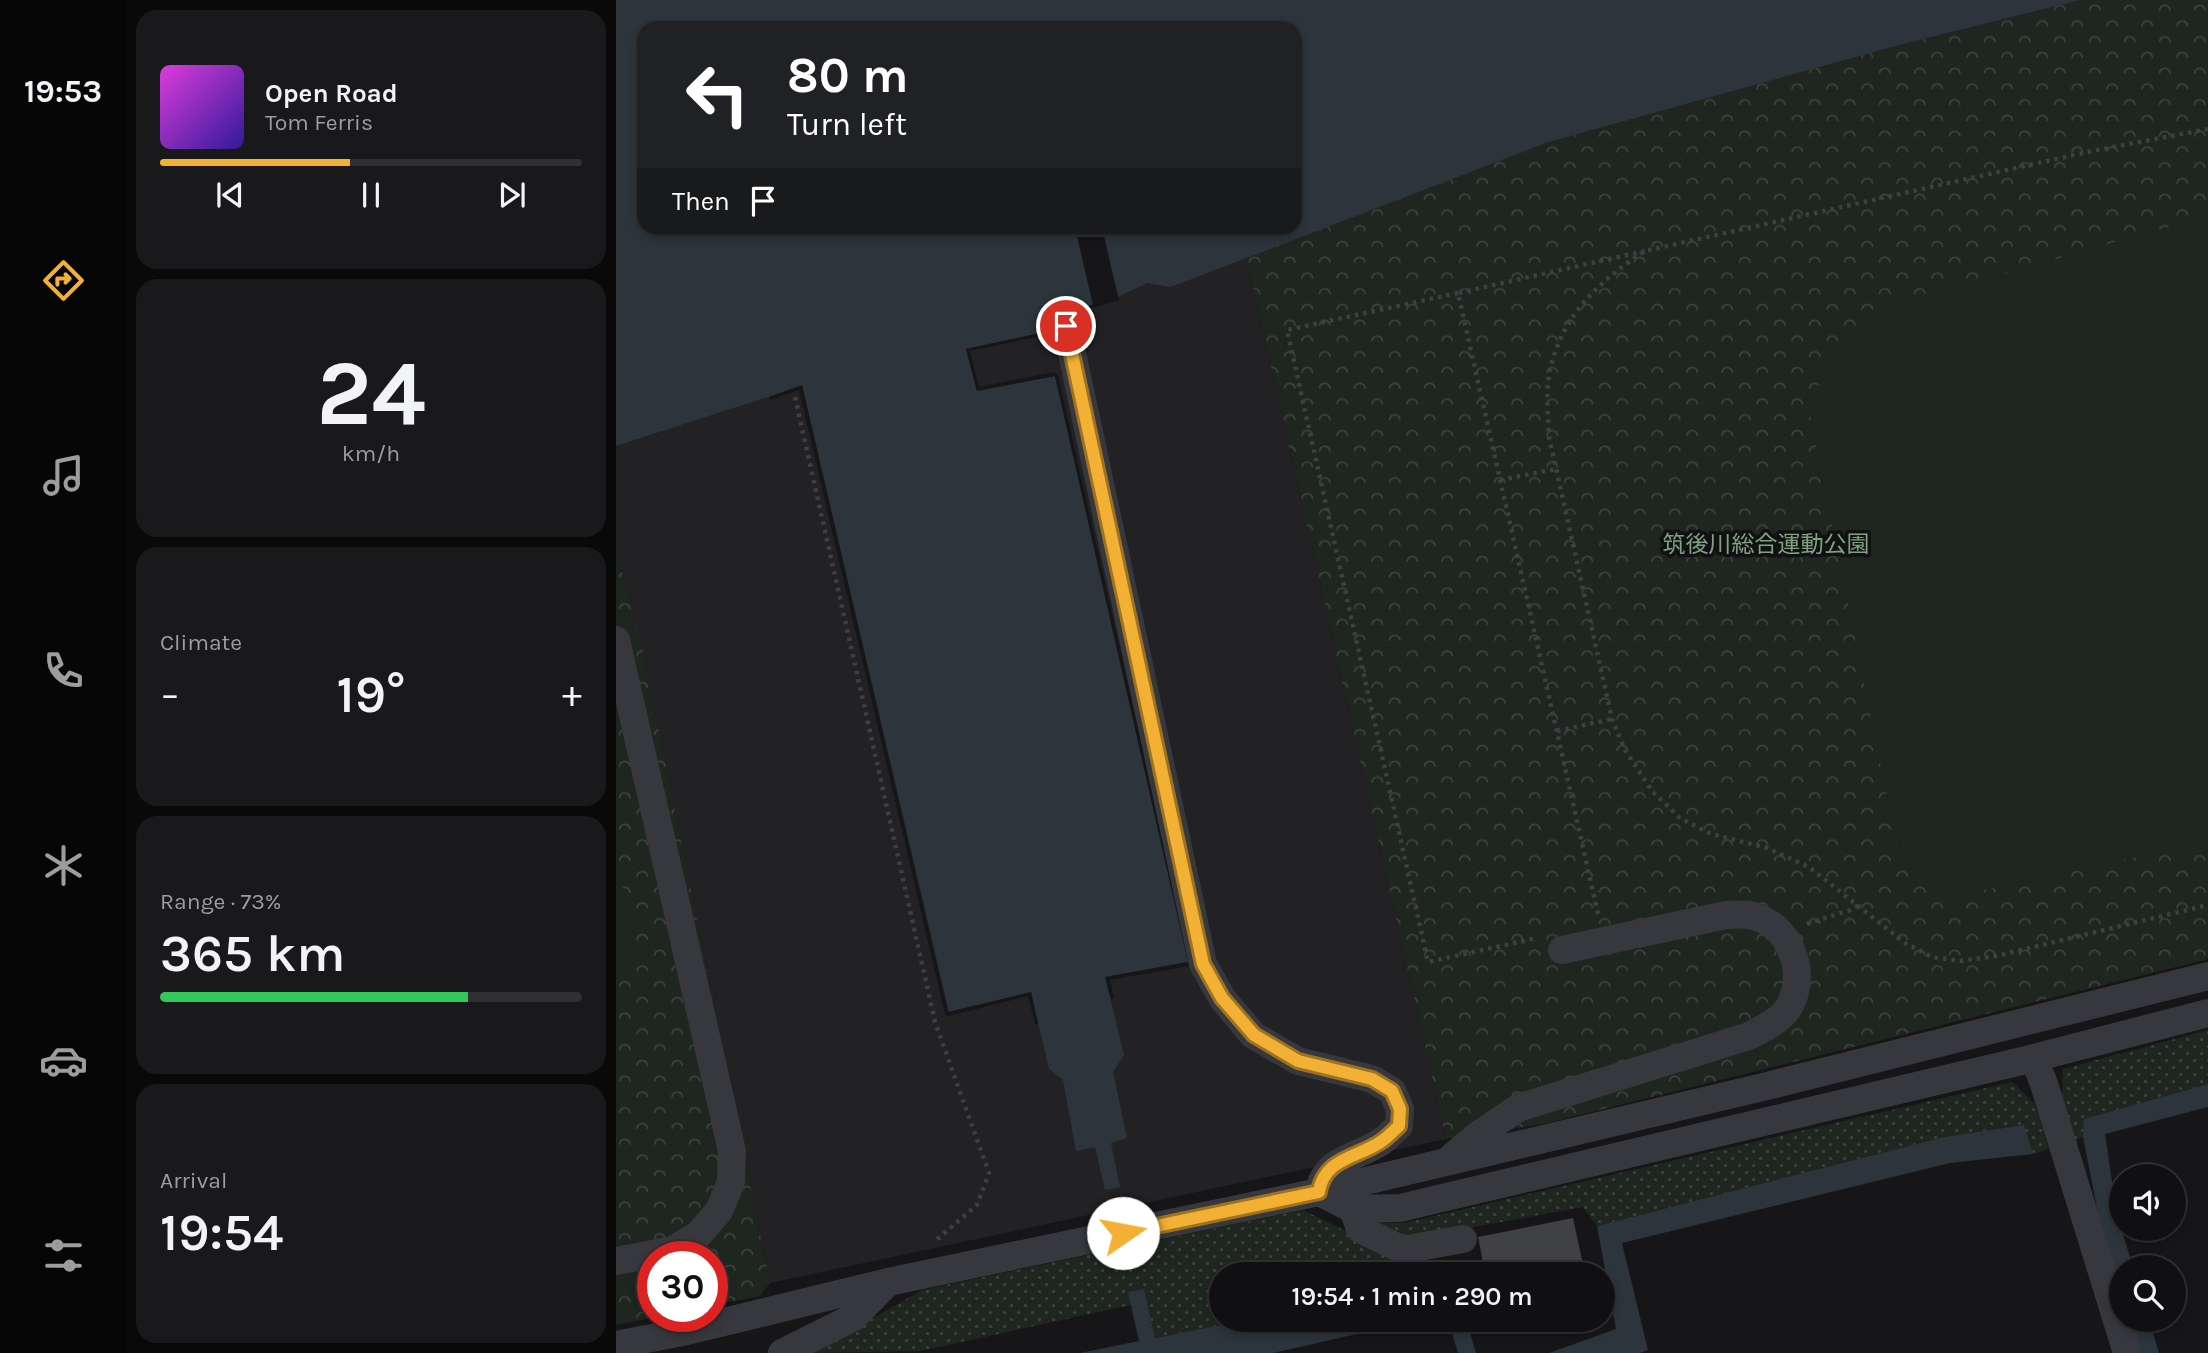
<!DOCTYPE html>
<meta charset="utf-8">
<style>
body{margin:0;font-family:Karla,"Noto Sans JP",sans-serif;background:#19191b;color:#f1f3f6;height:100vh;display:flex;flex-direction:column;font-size:26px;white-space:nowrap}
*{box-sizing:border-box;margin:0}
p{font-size:23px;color:#9c9d9f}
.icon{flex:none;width:38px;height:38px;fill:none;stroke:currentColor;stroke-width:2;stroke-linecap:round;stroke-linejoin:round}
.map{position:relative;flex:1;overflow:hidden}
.side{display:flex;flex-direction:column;gap:10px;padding:10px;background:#09090a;width:490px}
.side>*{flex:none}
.banner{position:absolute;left:21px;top:21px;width:665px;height:214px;border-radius:21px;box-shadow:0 4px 10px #0003,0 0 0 2px #303032;background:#202124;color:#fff;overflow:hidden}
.buttons{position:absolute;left:1493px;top:1164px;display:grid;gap:14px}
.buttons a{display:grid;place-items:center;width:77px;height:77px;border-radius:50%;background:#101012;box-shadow:0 4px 10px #0003,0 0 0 2px #303032;font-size:35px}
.speed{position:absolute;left:21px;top:1241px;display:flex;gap:14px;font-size:35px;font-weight:700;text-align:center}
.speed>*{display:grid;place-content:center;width:91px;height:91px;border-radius:50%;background:#101012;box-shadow:0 4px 10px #0003,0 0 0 2px #303032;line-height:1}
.speed .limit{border:10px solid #d22;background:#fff;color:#111}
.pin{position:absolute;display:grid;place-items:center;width:60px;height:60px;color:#fff;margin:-30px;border:4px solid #fff;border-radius:50%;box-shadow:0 2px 7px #0007}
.me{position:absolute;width:77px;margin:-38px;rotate:78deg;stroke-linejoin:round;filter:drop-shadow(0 0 5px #0008)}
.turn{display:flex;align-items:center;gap:24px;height:147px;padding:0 35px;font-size:32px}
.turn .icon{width:91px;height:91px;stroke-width:2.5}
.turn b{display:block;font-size:49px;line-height:60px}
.then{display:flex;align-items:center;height:66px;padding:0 35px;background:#0003;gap:14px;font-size:26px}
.big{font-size:52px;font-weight:600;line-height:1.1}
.side .tile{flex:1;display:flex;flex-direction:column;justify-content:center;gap:10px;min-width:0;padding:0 24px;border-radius:21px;background:#19191b}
.side .dial{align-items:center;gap:0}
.dial b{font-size:91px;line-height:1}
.song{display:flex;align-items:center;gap:21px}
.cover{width:84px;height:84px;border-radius:10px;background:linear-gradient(135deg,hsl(300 70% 55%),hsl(250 70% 35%))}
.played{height:7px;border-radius:4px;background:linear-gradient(90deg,#f2b134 45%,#303032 45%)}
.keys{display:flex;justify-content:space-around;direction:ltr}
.heat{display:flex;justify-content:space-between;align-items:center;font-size:38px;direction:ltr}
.charge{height:10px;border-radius:5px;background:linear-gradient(90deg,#34c759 73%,#303032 0)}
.trip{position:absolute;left:593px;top:1262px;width:406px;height:70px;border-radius:35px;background:#101012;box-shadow:0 4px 10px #0003,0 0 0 2px #303032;font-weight:600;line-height:70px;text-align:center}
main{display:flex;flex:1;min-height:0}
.tabs{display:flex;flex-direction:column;width:126px;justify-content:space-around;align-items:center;background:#060607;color:#9c9d9f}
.tabs .icon{width:49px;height:49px}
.tabs .on{color:#f2b134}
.tabs b{font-size:32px;color:#f1f3f6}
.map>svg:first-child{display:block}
</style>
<main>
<nav class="tabs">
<b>19:53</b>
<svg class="icon on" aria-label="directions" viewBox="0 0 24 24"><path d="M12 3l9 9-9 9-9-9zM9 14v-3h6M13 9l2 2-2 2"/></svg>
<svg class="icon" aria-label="music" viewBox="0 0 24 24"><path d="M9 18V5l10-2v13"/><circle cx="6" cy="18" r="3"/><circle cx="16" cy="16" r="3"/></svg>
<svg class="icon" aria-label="phone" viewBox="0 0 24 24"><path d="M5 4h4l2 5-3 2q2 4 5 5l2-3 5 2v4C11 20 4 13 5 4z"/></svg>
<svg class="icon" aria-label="climate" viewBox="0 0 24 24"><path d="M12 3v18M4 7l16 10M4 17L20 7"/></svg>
<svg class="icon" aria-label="car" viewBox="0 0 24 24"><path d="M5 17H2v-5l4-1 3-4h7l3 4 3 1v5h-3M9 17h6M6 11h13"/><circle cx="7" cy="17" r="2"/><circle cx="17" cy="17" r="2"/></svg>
<svg class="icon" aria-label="filters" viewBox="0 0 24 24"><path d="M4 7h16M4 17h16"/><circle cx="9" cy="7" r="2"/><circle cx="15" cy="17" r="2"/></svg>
</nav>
<section class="side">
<div class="tile">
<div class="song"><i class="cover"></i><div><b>Open Road</b><p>Tom Ferris</p></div></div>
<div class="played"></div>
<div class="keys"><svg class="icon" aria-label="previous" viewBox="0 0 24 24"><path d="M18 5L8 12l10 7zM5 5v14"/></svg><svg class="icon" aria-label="pause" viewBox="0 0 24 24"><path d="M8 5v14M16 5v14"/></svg><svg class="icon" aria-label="next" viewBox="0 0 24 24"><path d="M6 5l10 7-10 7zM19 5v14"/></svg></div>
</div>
<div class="tile dial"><b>24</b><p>km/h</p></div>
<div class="tile"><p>Climate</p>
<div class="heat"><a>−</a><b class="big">19°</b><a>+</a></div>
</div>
<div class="tile"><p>Range · 73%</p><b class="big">365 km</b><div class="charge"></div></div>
<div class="tile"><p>Arrival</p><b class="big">19:54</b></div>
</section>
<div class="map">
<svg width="1592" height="1353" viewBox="0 0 1592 1353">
<defs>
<pattern id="grass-dots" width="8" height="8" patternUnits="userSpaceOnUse" patternTransform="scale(1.75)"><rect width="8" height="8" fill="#1e261f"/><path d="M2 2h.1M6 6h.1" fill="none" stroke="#3c433d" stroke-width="1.8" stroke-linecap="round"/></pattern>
<pattern id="park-crowns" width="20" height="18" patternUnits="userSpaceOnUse" patternTransform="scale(1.75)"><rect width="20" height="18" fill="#1e261f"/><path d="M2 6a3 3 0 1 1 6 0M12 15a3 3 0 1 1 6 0" fill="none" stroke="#3c433d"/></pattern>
</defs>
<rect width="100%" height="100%" fill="#161618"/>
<path fill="#222225" d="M415,228L555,287L630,257L830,1139L154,1283L24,636L0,551V446L111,410Z"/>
<path fill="url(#grass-dots)" d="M1592,1030V1084L1469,1119L1467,1137L1458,1140L1446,1108L1447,1069Z
M1396,1082L1419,1104L1433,1149L1417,1154L1407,1125L1328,1137L981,1226L967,1207L782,1241L752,1223H788Z
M687,1210L773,1252L779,1274H606V1320H631L539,1338L528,1289L513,1292L515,1305L304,1351L197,1353L306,1290Z"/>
<path fill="url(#park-crowns)" d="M1464,0H1592V959L927,1124L830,1139L630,257L933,142L1287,44Z
M0,551L24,636L154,1283L144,1296L96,1305V1256H37V1316H44L0,1325Z"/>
<path fill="#1e261f" d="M1592,216V842L1345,895L1314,890L1283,856L1193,410L1217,348L1280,304Z
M0,858L22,955L0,980Z"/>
<path fill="#2c353c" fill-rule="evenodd" d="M0,0H1464L1287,44L933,142L555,287L531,283L502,297L427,319L429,332L350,349L361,391L439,376L572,962L489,977L508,1055L497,1072L511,1138L495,1143L504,1187L489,1190L479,1147L460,1151L447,1080L433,1069L415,992L333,1012L186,386L0,446ZM28,28H679V228H28Z
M1592,1084V1107L1489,1134L1501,1215L1517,1267H1505V1291L1483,1218L1467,1137L1468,1119Z
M1408,1125L1417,1154L1334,1163L1006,1243L1032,1350L1024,1353H933L1000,1329L981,1226L1328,1137Z
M528,1289L539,1338L631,1320H774L776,1326L657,1353H464L523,1341L512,1292Z
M832,1320H850L860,1353H842Z
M1514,1320H1533L1543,1353H1524Z"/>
<path fill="#161618" d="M459,228H486L503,300L430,322L433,332L430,335L354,351L363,387L438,372L442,375L575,962L573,966L494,980L498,998L495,999L489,977L572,962L439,376L361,391L350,349L429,332L426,319L477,305Z
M186,385L332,1012L415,992L422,1024H419L412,996L333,1016L329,1014L183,390L154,400L153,397Z"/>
<path fill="#404145" d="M957,1218L969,1274H888L887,1269L869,1272L862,1237Z"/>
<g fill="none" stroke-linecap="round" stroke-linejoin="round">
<path stroke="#3d3f44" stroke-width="4.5" stroke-dasharray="3.5 5" stroke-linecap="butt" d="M1592,129L1476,151L1029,251C985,280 948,313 935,366C929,388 932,414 933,437L996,719L1009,750L1036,791L1064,818L1095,834L1151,848L1193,867L1289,943L1316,957L1344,961L1380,956L1592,905
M842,293L671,330L812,962L921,938
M179,397L319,1022L373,1173L361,1205L318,1242
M884,480L940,469
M941,731L996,719
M982,914L842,293L1029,251
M1191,924L1234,910L1243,905"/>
<path stroke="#37383d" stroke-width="28" d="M450,325L587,964L606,998L637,1035L682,1061L756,1079L776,1091L784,1109L783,1126C777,1131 772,1137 766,1141C742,1158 708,1158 703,1192L737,1209L784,1208L1418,1058L1592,1013
M0,640L116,1151L115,1182L103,1211L83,1234L57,1250L0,1261
M1418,1058L1428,1084L1511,1353
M836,1157L862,1135L902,1108L1133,1036C1148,1028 1168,1019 1175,1003C1191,970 1173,925 1137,916C1129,913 1118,915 1110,915L946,950
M737,1209L744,1229L787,1250L847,1239
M0,1345L71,1331L272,1282L703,1192L1147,1087L1592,976
M166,1353L238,1317L272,1282"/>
</g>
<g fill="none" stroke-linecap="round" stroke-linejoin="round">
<defs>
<path id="route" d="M450,326L587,964L606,998L638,1035L682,1061L756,1079L776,1091L784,1109L783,1126C777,1131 772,1137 766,1141C742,1158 708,1158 703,1192L507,1233"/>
</defs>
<use href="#route" stroke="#9d7322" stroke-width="18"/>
<use href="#route" stroke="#f2b134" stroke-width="12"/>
</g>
<g text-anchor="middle" stroke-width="7" stroke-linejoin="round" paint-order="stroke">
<g font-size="23" fill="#7fa381" stroke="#111113">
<text x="1150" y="552">筑後川総合運動公園</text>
</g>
</g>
</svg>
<div class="buttons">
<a><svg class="icon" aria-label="sound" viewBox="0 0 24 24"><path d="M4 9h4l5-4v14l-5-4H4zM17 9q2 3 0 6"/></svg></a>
<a><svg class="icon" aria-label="search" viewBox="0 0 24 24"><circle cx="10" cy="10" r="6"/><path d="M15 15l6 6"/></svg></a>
</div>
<div class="speed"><div class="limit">30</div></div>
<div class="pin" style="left:450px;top:326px;background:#d93025"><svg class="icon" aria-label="arrive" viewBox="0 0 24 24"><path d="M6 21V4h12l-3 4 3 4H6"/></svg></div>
<svg class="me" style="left:507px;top:1233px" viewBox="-20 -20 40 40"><circle r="19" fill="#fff"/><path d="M0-13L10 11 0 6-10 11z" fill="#f2b134"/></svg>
<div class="trip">19:54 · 1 min · 290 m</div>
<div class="banner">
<div class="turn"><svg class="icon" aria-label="left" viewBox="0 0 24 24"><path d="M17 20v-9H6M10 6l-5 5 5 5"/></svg><div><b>80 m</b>Turn left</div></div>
<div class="then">Then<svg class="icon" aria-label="arrive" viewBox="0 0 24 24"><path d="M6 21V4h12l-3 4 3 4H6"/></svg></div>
</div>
</div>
</main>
